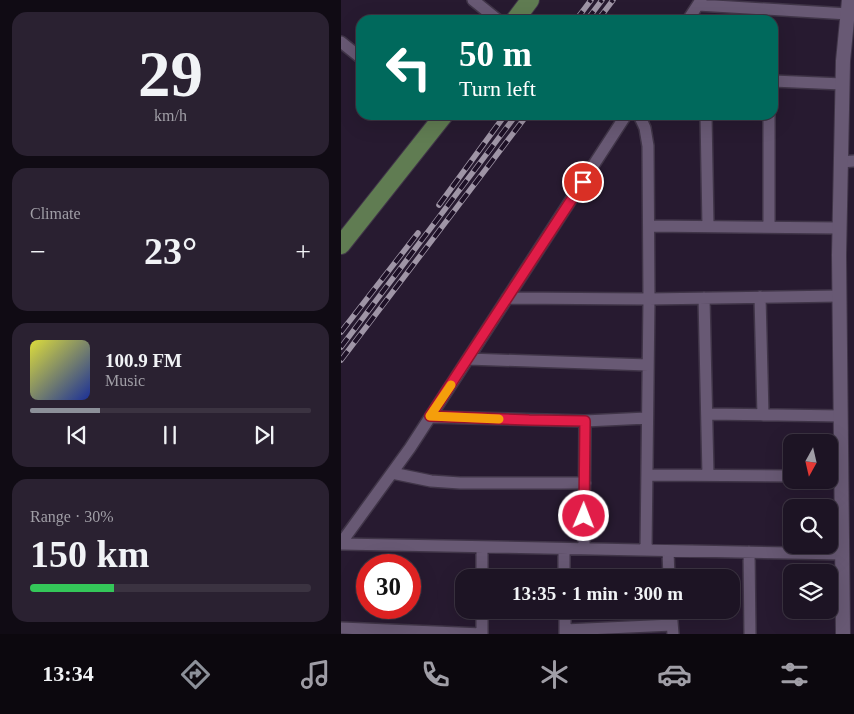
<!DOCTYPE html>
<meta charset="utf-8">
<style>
body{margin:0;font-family:Georgia,serif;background:#2a2131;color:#f1f3f6;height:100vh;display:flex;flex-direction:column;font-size:19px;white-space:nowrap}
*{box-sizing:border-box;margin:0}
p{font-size:16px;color:#a09ea6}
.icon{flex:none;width:28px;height:28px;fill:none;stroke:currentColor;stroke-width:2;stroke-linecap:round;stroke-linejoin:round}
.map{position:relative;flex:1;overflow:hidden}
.details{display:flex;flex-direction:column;gap:12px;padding:12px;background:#100b14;width:341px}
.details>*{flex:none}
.hud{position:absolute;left:15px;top:15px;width:422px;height:105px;border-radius:15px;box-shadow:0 5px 20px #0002,0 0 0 1px #3b3341;background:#00695c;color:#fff;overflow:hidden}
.needle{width:32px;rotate:188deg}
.buttons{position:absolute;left:442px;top:434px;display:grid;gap:10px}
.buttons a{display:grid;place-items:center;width:55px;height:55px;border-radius:10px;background:#1d1424;box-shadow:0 5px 20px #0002,0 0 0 1px #3b3341;font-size:25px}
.speed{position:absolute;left:15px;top:554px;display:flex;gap:10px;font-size:25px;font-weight:700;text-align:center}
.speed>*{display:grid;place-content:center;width:65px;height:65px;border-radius:50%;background:#1d1424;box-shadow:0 5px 20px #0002,0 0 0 1px #3b3341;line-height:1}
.speed .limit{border:8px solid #d22;background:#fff;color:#111}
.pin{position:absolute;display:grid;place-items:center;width:42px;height:42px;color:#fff;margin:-21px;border:2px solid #fff;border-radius:50%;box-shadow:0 1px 5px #0007}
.me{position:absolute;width:55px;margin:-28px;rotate:1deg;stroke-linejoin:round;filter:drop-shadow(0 0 4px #0008)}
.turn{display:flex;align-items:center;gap:18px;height:105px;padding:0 20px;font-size:22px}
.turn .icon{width:65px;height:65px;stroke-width:2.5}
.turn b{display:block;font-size:35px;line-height:42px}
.big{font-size:38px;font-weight:700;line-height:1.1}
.details .tile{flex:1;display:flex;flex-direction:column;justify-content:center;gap:8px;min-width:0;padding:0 18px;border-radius:15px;background:#2a2131}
.details .dial{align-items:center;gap:0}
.dial b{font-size:65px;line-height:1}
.song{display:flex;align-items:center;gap:15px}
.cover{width:60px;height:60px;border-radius:8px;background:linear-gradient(135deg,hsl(60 70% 55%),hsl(230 70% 35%))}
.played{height:5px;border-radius:2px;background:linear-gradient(90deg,#8c9099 25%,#3b3341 25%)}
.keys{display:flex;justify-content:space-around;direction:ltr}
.heat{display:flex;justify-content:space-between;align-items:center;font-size:28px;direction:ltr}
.charge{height:8px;border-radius:4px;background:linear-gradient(90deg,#34c759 30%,#3b3341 0)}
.trip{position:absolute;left:114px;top:569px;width:285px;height:50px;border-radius:15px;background:#1d1424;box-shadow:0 5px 20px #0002,0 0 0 1px #3b3341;font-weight:700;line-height:50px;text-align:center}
.tabs{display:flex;height:80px;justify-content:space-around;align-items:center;background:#0c080e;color:#a09ea6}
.tabs .icon{width:35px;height:35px}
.tabs .on{color:#8c9099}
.tabs b{font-size:22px;color:#f1f3f6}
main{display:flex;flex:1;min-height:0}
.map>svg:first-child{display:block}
</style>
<main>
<section class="details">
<div class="tile dial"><b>29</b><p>km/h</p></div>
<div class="tile"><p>Climate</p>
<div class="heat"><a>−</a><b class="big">23°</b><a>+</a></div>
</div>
<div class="tile">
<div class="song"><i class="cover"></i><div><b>100.9 FM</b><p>Music</p></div></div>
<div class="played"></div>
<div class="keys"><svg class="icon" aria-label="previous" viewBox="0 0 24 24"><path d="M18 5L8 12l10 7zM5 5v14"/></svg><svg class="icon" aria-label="pause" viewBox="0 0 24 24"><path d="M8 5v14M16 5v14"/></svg><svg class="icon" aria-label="next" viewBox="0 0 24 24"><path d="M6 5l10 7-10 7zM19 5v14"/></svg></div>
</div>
<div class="tile"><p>Range · 30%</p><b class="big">150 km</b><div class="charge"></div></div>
</section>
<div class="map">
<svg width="513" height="634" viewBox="0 0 513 634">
<rect width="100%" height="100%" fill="#271a30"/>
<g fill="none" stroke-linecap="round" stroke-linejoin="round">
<defs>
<path id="minor" d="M132,0L157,20
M357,5L507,14
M347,20L360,0
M0,42L20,58
M432,81L501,84
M298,115L304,128L307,146L308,299L305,550
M365,115L367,226
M500,162L513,161
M308,226L498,228
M428,227V115
M419,297L422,415
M166,298L308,299L498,296
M363,298L367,475
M127,359L307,365
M366,414L500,416
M89,417L244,421L306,418
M51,473L90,481L119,483H244
M306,475L451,476
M489,476H500
M0,543L69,448L285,115
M0,544L501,554
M223,549V578
M243,549L244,421
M327,551L328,578
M408,552L409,634
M141,578V547
M224,610V634
M330,610L332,634
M0,628L141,634
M224,630L331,625
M141,634V610"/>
<path id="tertiary" d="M502,634L498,255L502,61L508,0"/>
<path id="primary" d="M174,20L189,0
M0,245L103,115"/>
</defs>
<use href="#minor" stroke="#403548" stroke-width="14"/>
<use href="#tertiary" stroke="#403548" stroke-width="16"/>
<use href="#primary" stroke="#403548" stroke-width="20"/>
<use href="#minor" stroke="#685974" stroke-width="11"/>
<use href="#tertiary" stroke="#685974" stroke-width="14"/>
<use href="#primary" stroke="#607c52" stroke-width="18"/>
<defs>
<path id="rail" d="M235,20L250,0
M246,20L261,0
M257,20L272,0
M98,205L164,115
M0,332L77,233
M0,347L175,115
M0,360L186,115"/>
</defs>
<use href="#rail" stroke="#9f95a6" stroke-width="5.5"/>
<use href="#rail" stroke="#1d1026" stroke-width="4" stroke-dasharray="11" stroke-linecap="butt"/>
</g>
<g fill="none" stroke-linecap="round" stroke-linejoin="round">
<defs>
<path id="route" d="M242,182L89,416L188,420L244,421L243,516"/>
</defs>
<use href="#route" stroke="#92132f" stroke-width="12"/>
<use href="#route" stroke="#e11d48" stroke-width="9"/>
<path stroke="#f59e0b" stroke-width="9" d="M110,385L89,416L158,419"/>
</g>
</svg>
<div class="buttons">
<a><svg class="needle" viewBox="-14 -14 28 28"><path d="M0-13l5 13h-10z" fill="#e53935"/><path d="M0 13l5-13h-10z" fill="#a09ea6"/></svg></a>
<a><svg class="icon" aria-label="search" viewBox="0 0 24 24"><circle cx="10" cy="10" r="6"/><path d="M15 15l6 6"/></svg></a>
<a><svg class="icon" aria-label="layers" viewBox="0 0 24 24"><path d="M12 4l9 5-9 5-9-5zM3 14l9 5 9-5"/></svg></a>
</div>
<div class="speed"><div class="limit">30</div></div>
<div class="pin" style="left:242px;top:182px;background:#d93025"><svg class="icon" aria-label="arrive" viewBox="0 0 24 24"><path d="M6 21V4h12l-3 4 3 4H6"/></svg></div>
<svg class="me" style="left:243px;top:516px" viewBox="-20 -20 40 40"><circle r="17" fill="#e11d48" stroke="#fff" stroke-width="3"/><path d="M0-11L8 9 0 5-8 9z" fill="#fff"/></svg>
<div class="trip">13:35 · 1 min · 300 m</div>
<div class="hud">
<div class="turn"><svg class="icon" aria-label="left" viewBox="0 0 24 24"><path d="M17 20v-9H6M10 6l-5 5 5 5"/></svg><div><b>50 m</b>Turn left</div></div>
</div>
</div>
</main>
<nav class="tabs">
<b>13:34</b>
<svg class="icon on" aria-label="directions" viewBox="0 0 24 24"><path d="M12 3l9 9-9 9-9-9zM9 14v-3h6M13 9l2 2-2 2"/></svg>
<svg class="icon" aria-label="music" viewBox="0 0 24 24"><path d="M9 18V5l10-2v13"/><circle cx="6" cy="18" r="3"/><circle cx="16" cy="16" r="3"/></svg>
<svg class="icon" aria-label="phone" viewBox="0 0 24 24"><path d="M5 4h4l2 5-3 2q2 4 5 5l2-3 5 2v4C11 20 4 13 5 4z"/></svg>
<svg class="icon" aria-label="climate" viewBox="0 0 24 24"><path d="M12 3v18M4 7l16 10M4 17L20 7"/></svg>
<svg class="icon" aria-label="car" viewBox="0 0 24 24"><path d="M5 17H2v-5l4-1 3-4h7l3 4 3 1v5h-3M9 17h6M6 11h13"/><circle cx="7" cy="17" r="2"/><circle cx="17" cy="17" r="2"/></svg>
<svg class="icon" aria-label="filters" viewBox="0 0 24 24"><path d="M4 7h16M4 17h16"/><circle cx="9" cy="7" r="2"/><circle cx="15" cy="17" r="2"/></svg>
</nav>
